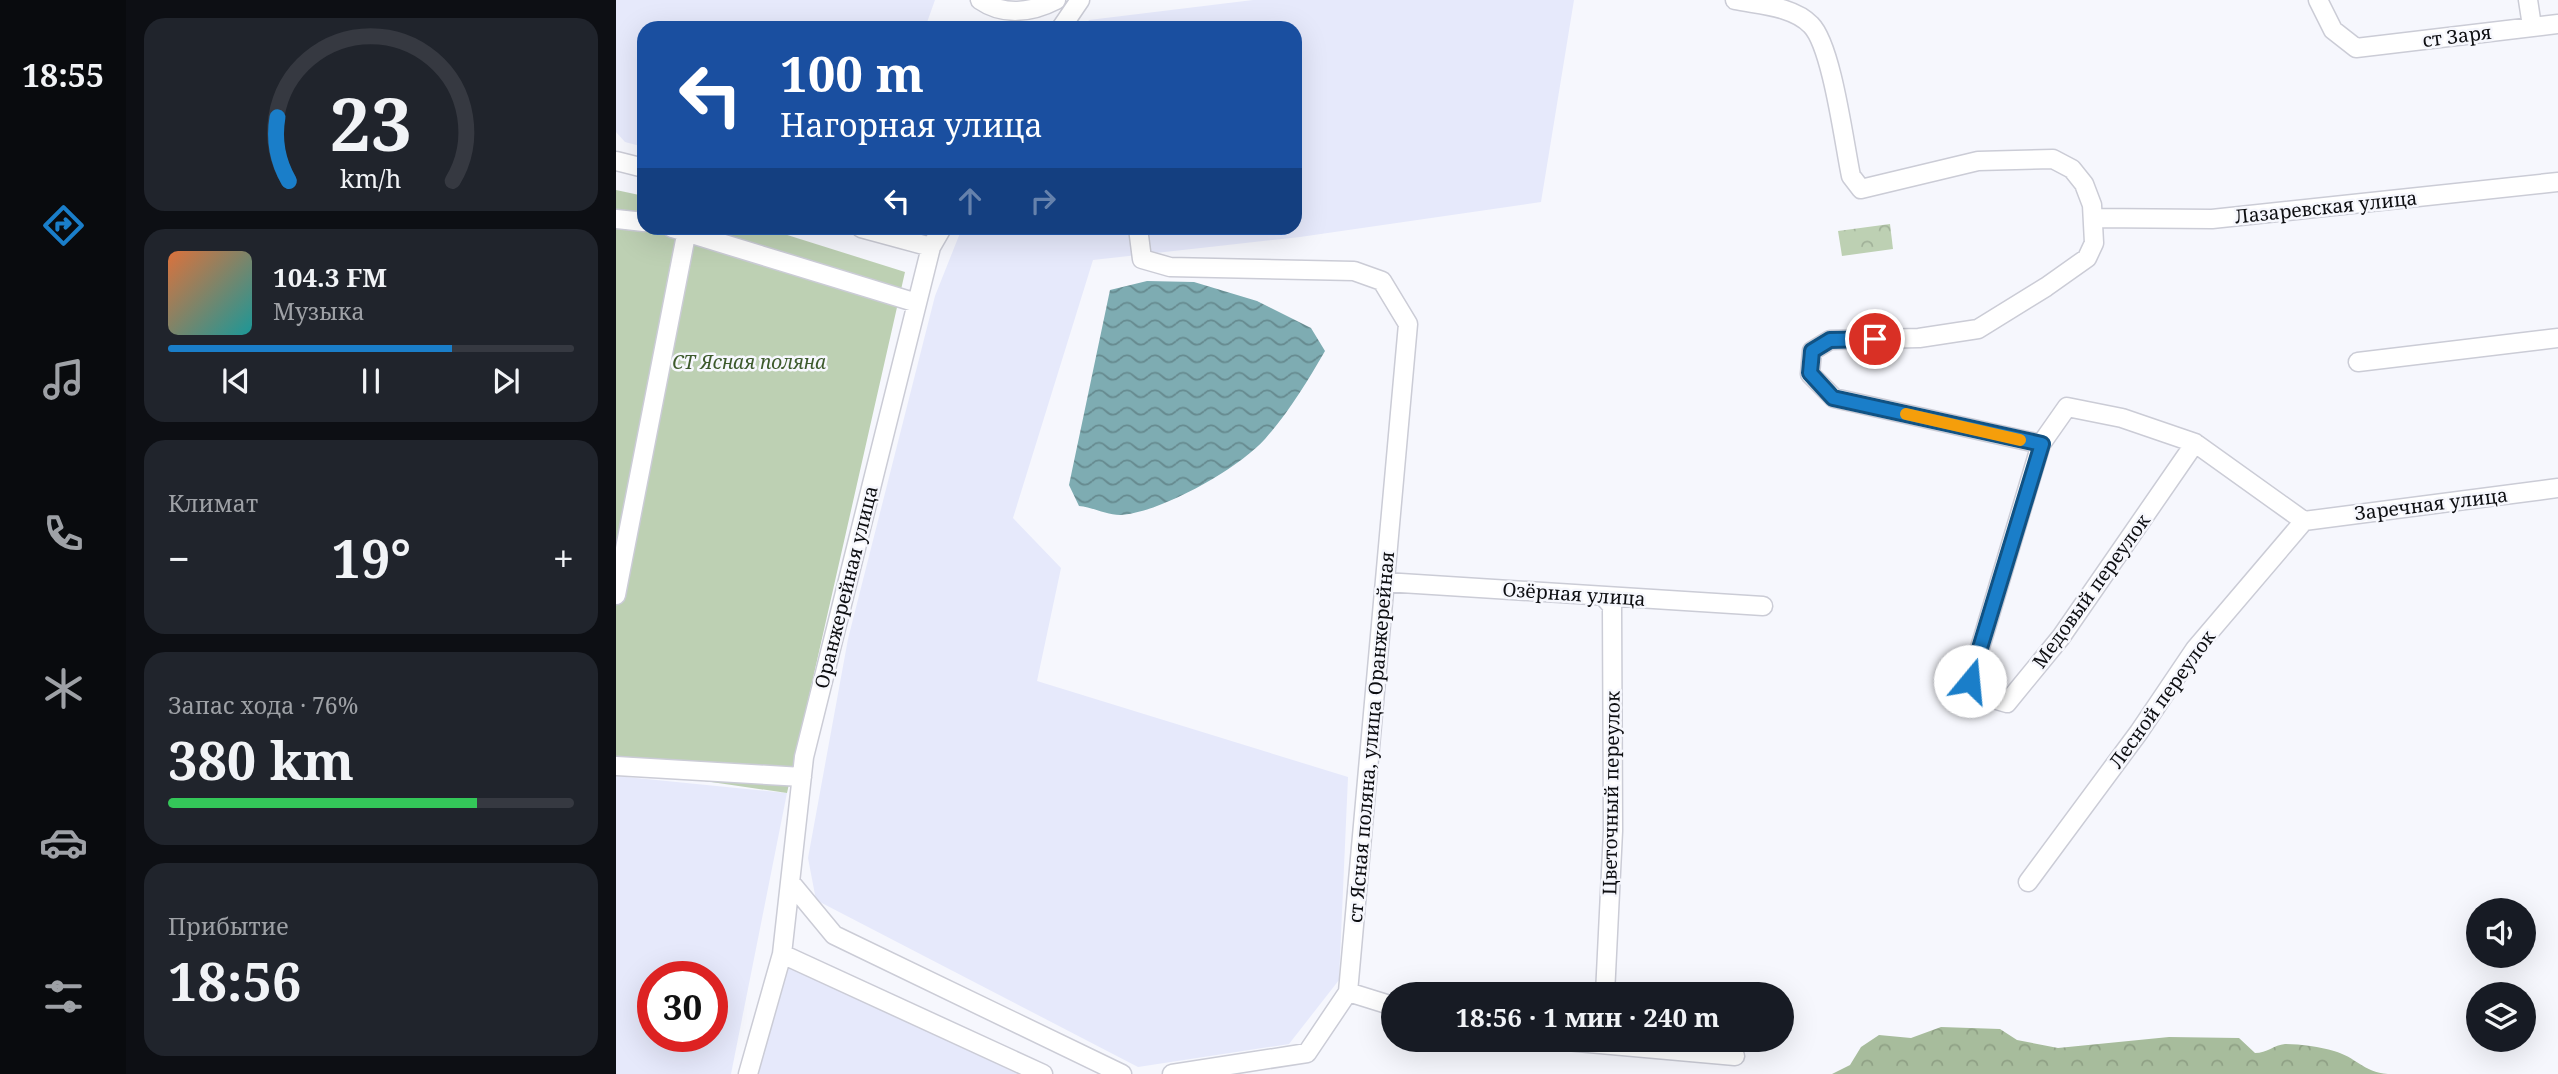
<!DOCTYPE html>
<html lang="ru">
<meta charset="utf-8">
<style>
body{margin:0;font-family:"Noto Serif",serif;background:#20242c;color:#f1f3f6;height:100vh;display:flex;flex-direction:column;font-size:26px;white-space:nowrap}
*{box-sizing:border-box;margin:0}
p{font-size:23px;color:#9ea1a6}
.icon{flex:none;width:38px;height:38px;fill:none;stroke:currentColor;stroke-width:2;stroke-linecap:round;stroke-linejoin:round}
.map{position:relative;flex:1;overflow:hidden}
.side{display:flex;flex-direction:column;gap:18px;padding:18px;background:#0d0f14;width:490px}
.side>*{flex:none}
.banner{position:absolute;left:21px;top:21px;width:665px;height:214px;border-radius:21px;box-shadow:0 7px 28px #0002;background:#1a4fa0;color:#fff;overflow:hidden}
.controls{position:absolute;left:1850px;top:898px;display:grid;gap:14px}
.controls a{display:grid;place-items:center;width:70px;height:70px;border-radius:50%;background:#171b24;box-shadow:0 7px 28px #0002;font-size:35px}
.speed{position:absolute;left:21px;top:961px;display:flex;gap:14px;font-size:35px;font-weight:700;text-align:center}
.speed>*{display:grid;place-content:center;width:91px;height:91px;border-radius:50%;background:#171b24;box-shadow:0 7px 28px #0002;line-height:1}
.speed .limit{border:10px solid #d22;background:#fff;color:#111}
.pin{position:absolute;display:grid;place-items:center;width:60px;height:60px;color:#fff;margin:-30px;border:4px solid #fff;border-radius:50%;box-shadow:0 2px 7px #0007}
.me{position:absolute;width:77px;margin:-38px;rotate:17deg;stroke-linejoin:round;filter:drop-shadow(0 0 5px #0008)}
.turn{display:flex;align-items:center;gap:24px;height:147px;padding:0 28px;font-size:32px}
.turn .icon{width:91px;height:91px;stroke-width:2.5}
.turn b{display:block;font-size:49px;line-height:60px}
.lanes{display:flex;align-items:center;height:66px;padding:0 28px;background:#0003;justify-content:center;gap:35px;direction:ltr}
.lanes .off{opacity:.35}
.big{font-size:52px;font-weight:700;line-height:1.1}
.side .widget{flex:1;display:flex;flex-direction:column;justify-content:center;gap:10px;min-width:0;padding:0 24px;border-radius:21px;background:#20242c}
.side .dial{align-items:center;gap:0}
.dial svg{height:182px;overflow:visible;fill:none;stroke:#363941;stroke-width:7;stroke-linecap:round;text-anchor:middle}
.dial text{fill:#f1f3f6;stroke:none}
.song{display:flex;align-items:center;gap:21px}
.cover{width:84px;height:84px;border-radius:10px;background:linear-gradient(135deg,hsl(20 70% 55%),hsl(180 70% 35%))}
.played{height:7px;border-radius:4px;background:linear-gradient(90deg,#1a7ec9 70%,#363941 70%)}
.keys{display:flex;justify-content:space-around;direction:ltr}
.heat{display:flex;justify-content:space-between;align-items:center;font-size:38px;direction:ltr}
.charge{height:10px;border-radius:5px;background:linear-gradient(90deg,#34c759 76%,#363941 0)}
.trip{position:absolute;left:765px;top:982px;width:413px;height:70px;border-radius:35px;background:#171b24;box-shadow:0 7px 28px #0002;font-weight:700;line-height:70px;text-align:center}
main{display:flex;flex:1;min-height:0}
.tab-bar{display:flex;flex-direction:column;width:126px;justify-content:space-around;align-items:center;background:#090b0e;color:#9ea1a6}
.tab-bar .icon{width:49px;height:49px}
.tab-bar .selected{color:#1a7ec9}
.tab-bar b{font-size:32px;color:#f1f3f6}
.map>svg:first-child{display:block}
</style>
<main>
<nav class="tab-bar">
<b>18:55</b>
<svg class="icon selected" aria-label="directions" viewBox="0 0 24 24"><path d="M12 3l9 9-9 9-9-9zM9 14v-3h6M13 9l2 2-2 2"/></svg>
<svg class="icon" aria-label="music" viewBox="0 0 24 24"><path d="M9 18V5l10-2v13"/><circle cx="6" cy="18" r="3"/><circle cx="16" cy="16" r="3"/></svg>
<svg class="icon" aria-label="phone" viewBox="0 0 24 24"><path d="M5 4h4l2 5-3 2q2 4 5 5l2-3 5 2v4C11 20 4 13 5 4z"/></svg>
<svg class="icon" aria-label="climate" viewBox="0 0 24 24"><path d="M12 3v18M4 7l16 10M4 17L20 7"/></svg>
<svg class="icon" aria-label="car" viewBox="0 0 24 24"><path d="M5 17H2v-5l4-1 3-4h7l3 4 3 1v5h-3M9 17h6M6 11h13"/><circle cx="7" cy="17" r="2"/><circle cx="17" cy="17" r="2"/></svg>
<svg class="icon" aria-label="filters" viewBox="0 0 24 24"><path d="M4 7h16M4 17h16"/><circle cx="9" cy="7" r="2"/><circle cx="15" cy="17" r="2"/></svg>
</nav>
<section class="side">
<div class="widget dial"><svg viewBox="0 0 100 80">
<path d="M14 69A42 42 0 1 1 86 69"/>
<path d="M14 69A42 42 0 0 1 9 41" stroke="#1a7ec9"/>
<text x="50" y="56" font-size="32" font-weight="700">23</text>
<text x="50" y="72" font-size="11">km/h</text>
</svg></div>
<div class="widget">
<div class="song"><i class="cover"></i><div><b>104.3 FM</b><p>Музыка</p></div></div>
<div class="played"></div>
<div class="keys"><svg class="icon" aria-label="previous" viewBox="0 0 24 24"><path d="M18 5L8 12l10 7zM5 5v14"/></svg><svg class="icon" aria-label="pause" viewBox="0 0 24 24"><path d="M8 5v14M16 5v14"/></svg><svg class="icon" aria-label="next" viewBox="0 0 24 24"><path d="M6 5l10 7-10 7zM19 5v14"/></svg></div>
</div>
<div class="widget"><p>Климат</p>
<div class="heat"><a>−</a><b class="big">19°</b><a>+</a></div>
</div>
<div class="widget"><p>Запас хода · 76%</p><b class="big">380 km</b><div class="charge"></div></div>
<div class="widget"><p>Прибытие</p><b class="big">18:56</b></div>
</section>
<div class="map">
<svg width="1942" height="1074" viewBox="0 0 1942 1074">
<defs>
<pattern id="forest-crowns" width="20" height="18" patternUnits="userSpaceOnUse" patternTransform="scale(1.75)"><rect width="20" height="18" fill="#a7bc9c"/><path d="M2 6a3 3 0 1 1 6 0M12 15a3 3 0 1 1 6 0" fill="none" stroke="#8fa085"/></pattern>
<pattern id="park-crowns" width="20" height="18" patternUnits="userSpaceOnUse" patternTransform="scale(1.75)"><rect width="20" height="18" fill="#bdd0b3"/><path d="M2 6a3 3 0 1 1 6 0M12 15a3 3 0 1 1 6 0" fill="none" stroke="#a1b199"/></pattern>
<pattern id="water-waves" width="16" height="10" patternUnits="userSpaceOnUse" patternTransform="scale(1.75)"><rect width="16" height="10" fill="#7eacb2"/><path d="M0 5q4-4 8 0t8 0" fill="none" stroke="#668a8f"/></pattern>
</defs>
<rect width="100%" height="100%" fill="#f6f7fd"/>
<path fill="#e6e9fb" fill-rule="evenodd" d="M0,0H319L309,28H28V147L9,142L0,132Z
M637,0H958L925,202L684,237L477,260L397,518L445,568L421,681L732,777L723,980L673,1044L522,1067L200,900L192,858L232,639L319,296L346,228H679V28H468L473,20Z
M0,776L171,793L115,1074H0ZM96,976V1036H37V976Z
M171,965L407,1074H141Z"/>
<path fill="#bdd0b3" d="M0,190L28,196V228H149L289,272L171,793L0,768Z"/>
<path fill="url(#forest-crowns)" d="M1325,1027L1384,1029L1401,1040L1442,1048L1553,1037L1623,1038L1639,1053C1651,1053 1658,1045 1669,1044C1684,1044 1704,1047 1718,1051C1740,1057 1747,1072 1772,1074H1216L1234,1065L1245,1047L1263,1035L1295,1038Z"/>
<path fill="url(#park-crowns)" d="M1274,224L1277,249L1226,256L1222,231Z"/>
<path fill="url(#water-waves)" d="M531,281L578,282L641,301L695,328L709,351C691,382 673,412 649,439C622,469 544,513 504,515C491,515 476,507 463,506L453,485L494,290Z"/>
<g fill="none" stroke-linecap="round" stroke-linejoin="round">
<defs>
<path id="minor" d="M364,0C387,16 415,13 440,0
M1119,0C1143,5 1177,6 1195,25C1216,46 1228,143 1235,176L1245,189L1362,161L1437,159L1456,169L1468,184L1476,205L1478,243L1471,258L1430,287L1362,329L1303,338L1214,340L1196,351L1194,374L1218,398L1425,444L1451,407L1506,418L1579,443L1688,521
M1702,0L1717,30L1740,48L1942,24
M1912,0L1916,26
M445,28L464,0
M0,161L28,168
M1478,218L1596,219L1942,182
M0,219L28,222
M56,228L301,303
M245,228L315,247
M522,228L526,259L554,267L738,271L766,281L792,324L732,992L691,1053L556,1074
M1742,362L1942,338
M1425,444L1354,681L1364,695L1391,703L1445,637L1579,443
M1688,521L1942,488
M769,582L1147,606
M0,595L71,230
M987,596L996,606L997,831L989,994
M0,766L186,777
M1412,882L1523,732L1579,649L1688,521
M175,883L218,935L506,1074
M166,954L427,1074
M732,992L777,1006
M939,1040L1119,1056
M132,1074L166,954L188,757L315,247L326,228"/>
</defs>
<use href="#minor" stroke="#cbccd6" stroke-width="21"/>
<use href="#minor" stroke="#fff" stroke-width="18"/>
</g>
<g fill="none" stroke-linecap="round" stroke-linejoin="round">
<defs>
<path id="route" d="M1259,339L1214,340L1196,351L1194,373L1217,398L1426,444L1354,681"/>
</defs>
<use href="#route" stroke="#115283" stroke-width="18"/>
<use href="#route" stroke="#1a7ec9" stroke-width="12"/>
<path stroke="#f59e0b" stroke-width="12" d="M1290,414L1404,440"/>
</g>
<g text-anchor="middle" stroke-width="5" stroke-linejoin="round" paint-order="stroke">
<g font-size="19" fill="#0d0e11" stroke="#f6f7fd">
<text transform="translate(1841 36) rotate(-7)" y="7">ст Заря</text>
<text transform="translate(1710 207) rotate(-6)" y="7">Лазаревская улица</text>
<text transform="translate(1815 504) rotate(-7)" y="7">Заречная улица</text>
<text transform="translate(230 587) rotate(-76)" y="7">Оранжерейная улица</text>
<text transform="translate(1475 591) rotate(-54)" y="7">Медовый переулок</text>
<text transform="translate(958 594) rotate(4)" y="7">Озёрная улица</text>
<text transform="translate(1546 699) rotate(-54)" y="7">Лесной переулок</text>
<text transform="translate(755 737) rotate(-85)" y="7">ст Ясная поляна, улица Оранжерейная</text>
<text transform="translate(995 793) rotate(-89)" y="7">Цветочный переулок</text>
</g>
<g font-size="19" font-style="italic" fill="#3d5a2c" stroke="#f6f7fd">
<text x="133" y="369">СТ Ясная поляна</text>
</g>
</g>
</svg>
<div class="controls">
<a><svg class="icon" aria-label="sound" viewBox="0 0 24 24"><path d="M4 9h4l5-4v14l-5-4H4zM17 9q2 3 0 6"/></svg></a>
<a><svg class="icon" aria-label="layers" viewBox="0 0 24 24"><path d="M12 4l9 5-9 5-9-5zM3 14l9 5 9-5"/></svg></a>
</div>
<div class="speed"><div class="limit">30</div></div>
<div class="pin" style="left:1259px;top:339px;background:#d93025"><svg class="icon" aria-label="arrive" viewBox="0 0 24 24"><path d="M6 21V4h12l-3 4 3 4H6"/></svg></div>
<svg class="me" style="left:1354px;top:681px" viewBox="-20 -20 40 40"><circle r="19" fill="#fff"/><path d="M0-13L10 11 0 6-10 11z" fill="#1a7ec9"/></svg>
<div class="trip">18:56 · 1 мин · 240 m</div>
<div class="banner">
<div class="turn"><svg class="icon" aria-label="left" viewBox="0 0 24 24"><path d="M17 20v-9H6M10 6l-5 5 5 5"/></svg><div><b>100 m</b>Нагорная улица</div></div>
<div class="lanes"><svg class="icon" aria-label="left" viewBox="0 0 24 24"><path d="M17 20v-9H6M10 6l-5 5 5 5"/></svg><svg class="icon off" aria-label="ahead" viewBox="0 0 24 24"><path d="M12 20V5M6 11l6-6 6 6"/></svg><svg class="icon off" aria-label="right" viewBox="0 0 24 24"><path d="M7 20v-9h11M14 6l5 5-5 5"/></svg></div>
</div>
</div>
</main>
